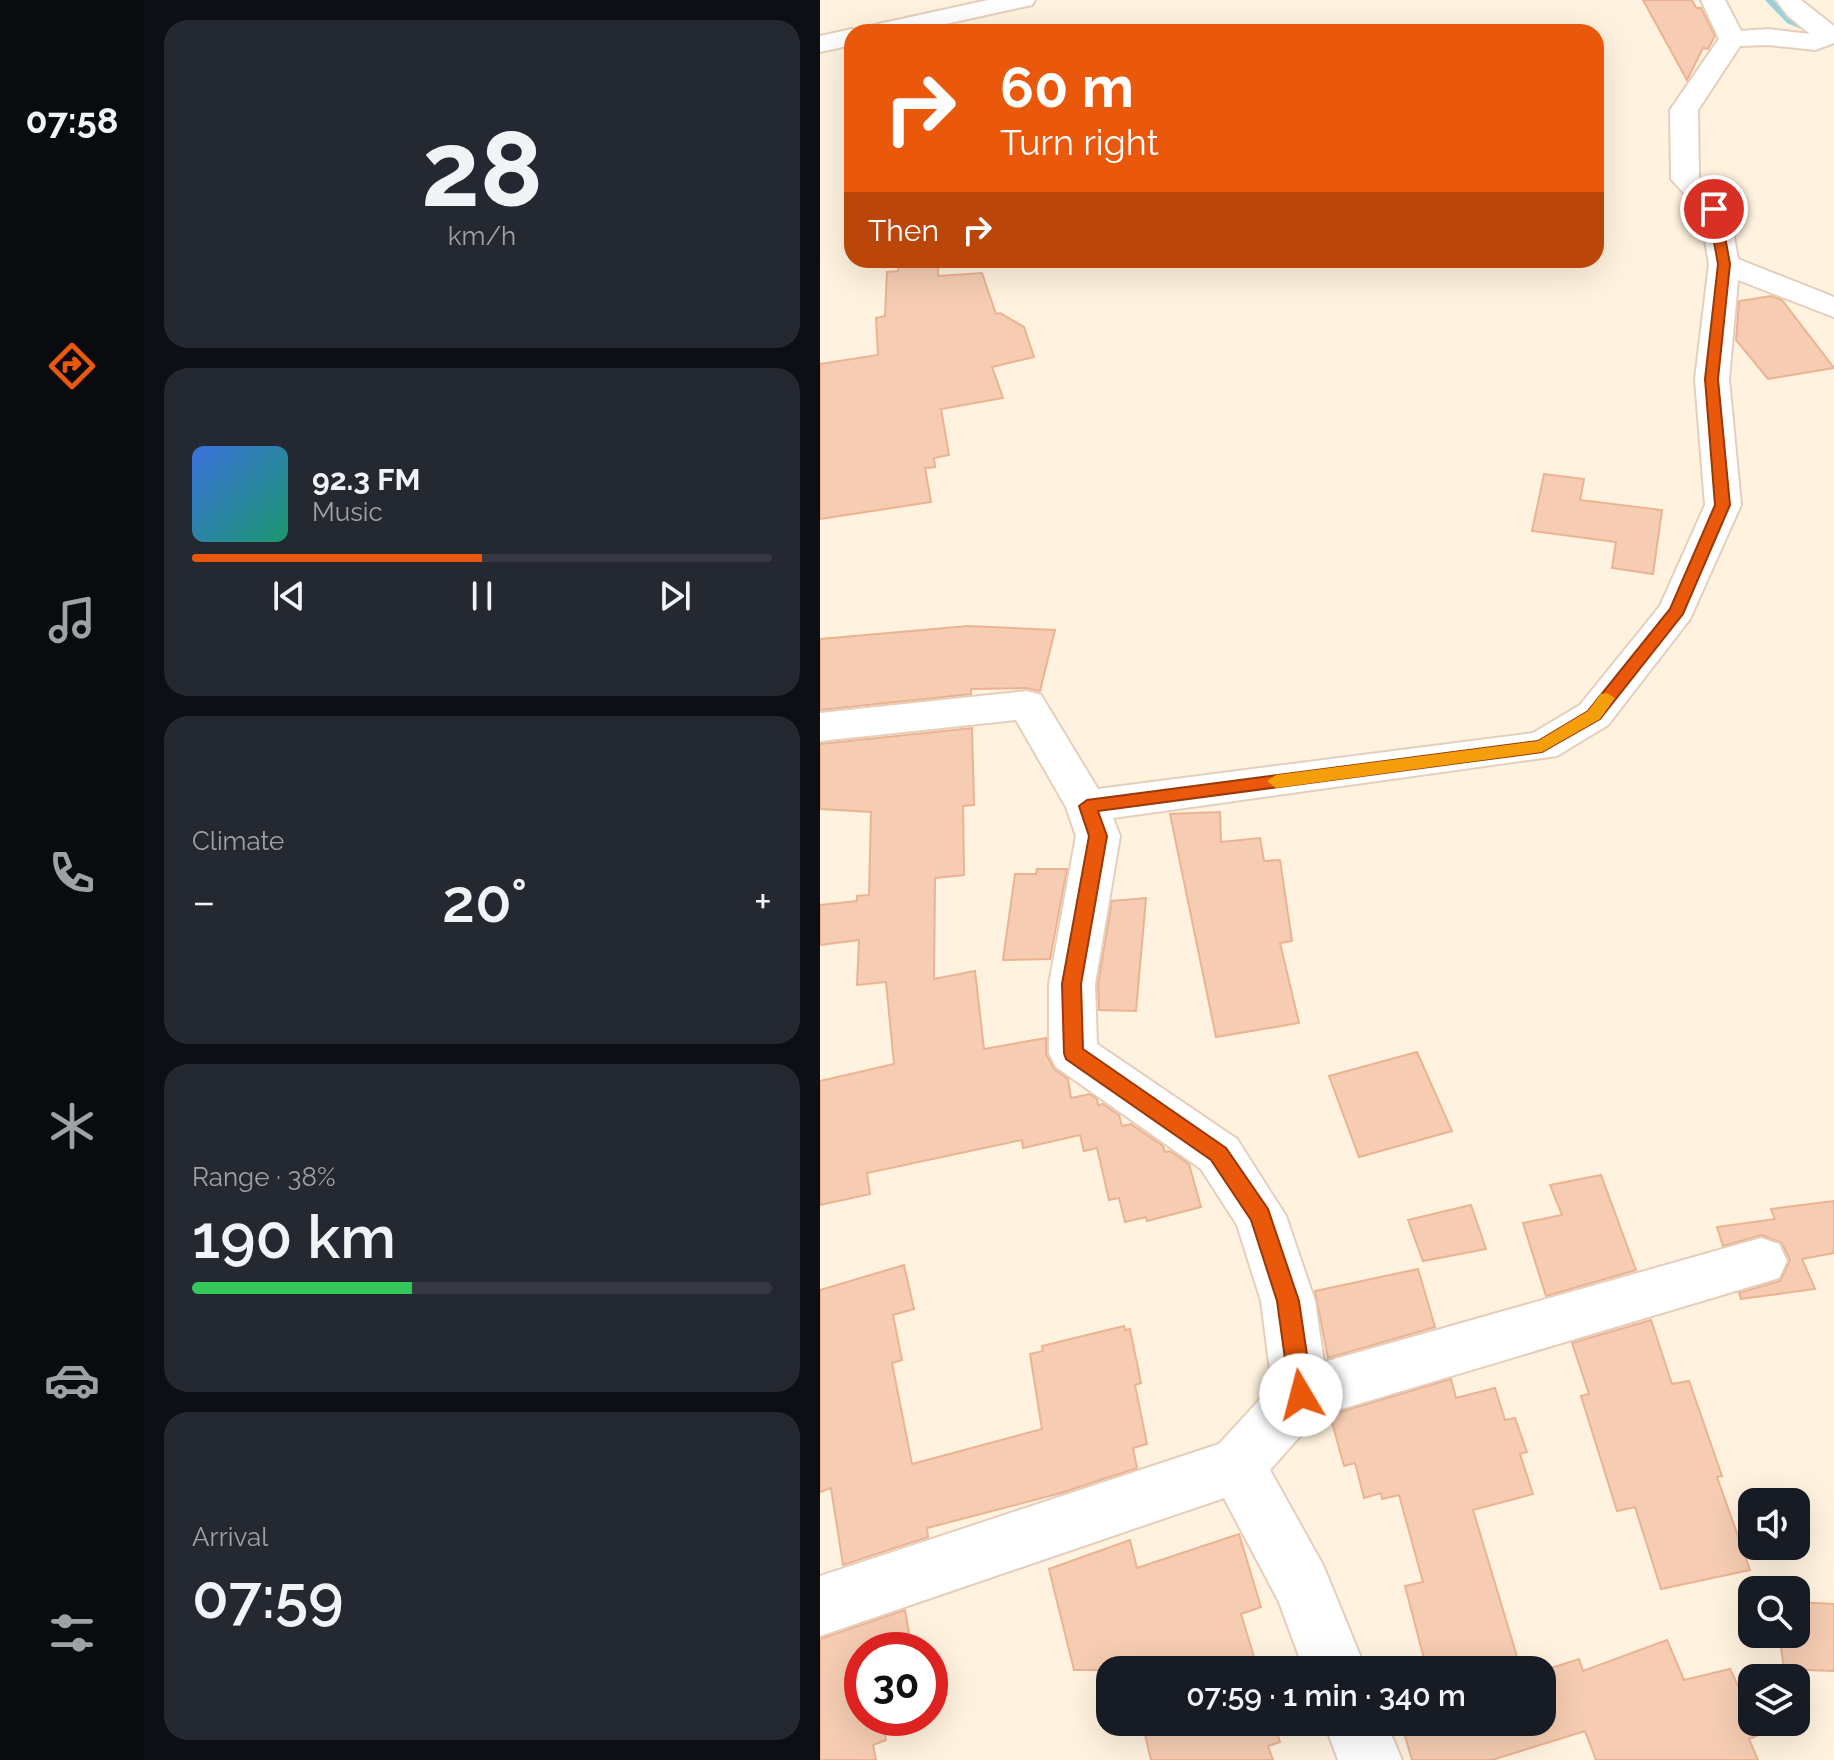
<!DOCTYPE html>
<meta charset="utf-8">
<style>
body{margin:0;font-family:Raleway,sans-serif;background:#242831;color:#f1f3f6;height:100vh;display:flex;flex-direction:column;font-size:30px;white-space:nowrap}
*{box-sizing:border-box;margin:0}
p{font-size:26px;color:#9ea1a6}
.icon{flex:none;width:44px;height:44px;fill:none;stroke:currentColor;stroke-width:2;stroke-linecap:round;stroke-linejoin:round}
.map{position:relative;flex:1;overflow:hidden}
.panel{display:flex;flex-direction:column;gap:20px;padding:20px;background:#0d0f14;width:676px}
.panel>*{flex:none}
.guide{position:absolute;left:24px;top:24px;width:760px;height:244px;border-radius:24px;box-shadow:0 8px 32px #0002;background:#ea580c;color:#fff;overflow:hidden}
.controls{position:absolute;left:918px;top:1488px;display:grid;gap:16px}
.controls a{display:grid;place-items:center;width:72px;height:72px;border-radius:16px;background:#171b24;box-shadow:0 8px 32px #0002;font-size:40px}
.speed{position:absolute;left:24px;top:1632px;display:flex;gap:16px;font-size:40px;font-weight:700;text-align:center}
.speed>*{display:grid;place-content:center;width:104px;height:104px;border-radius:50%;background:#171b24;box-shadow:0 8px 32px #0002;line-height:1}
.speed .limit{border:12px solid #d22;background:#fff;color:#111}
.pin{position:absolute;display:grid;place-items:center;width:68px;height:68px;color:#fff;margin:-34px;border:4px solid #fff;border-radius:50%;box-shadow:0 2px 8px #0007}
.me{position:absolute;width:88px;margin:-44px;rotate:352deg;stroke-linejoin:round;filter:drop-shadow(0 0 6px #0008)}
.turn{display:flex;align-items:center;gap:28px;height:168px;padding:0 24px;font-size:36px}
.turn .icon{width:104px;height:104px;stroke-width:2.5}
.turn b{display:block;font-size:56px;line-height:68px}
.then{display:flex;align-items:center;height:76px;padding:0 24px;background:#0003;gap:16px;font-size:30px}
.big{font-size:60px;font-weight:600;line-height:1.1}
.panel .card{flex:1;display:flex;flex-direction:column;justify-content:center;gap:12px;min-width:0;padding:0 28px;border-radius:24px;background:#242831}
.panel .dial{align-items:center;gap:0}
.dial b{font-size:104px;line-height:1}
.song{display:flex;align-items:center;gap:24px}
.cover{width:96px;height:96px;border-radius:12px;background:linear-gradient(135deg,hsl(220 70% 55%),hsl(160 70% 35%))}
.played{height:8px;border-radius:4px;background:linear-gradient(90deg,#ea580c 50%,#363941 50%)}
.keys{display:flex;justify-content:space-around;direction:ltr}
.heat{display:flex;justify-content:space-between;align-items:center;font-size:44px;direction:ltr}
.charge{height:12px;border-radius:6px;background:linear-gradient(90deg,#34c759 38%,#363941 0)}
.trip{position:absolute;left:276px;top:1656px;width:460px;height:80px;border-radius:24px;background:#171b24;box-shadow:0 8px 32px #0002;font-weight:600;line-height:80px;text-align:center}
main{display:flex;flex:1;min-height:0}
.menu{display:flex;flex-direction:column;width:144px;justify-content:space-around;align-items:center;background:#090b0e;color:#9ea1a6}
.menu .icon{width:56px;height:56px}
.menu .on{color:#ea580c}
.menu b{font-size:36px;color:#f1f3f6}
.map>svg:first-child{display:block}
</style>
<main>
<nav class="menu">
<b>07:58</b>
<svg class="icon on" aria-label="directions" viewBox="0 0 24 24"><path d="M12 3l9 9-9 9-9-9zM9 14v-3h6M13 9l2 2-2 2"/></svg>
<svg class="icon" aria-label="music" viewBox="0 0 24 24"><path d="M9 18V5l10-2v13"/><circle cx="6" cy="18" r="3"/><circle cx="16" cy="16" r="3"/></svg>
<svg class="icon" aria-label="phone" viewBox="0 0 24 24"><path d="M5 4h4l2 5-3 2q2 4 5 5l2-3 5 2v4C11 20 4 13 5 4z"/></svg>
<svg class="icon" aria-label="climate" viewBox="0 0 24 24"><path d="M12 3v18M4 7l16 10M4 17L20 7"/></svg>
<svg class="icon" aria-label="car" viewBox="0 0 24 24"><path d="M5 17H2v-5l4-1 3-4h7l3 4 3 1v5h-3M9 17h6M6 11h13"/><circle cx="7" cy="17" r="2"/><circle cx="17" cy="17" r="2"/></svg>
<svg class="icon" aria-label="filters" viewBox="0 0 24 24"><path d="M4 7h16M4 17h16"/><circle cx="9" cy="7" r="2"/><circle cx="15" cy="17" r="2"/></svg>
</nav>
<section class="panel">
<div class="card dial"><b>28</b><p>km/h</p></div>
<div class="card">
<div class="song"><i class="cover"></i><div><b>92.3 FM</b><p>Music</p></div></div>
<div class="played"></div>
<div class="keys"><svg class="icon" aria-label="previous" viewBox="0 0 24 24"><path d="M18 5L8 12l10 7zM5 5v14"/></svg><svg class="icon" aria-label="pause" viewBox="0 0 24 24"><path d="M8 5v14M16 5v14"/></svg><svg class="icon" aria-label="next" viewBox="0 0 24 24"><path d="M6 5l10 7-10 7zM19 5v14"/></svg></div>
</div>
<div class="card"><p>Climate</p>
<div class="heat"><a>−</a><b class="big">20°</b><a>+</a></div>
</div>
<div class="card"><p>Range · 38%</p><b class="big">190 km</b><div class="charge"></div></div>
<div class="card"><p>Arrival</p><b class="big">07:59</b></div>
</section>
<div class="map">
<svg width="1014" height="1760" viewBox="0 0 1014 1760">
<rect width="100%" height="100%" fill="#fff2de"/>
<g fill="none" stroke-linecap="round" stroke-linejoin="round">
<path fill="#96d1dc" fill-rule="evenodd" d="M945,0H953L973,19L1014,38V43L967,23Z"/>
</g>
<path fill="#f6cdb3" stroke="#ebb392" stroke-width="2" d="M823,0H872L876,8H881L895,36L888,49L883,48L867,80Z
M79,260H118V276L162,273L176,314L180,313L204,327L214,357L172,367L183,398L121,409L129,455L114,458L115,467L105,468L111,502L0,519V364L58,355L56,318L65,316L67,272L78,271Z
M951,296L962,300L1014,368L948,379L916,340L919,301Z
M724,474L764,479L760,500L842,510L833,574L792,568L796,542L712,531Z
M148,626L235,630L220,691L207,688L151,689V694L0,710V639Z
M152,728L154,805L143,806L144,875L115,878L114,979L155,971L164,1049L226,1038V1054L234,1069L248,1079L251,1098L270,1094L277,1099L278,1105L283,1104L299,1115L302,1126L311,1124L343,1146L345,1152L350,1151L369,1164L381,1207L327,1221L326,1217L305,1222L299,1198L289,1200L277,1148L264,1151L260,1135L203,1148L202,1140L47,1173L50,1194L0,1205V1081L74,1064L66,982L37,985L39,940L0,945V905L37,901V896L49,895L51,812L0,809V744Z
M400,812L401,842L440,838L444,861L460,860L472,941L460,943L479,1023L396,1037L350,814Z
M217,869H247L230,959L183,960L195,874H216Z
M326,898L316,1011L279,1010L278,984L292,901Z
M597,1052L632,1131L539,1157L509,1076Z
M781,1175L816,1270L726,1296L703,1223L742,1215L730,1185Z
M1014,1201V1253L982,1259L995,1289L921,1299L919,1293L960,1281L970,1260L962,1243L942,1235L903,1246L897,1227L955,1219L951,1209Z
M651,1205L666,1249L603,1261L588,1220Z
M84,1265L94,1309L73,1315L82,1360L72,1363L92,1464L222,1429L210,1354L223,1351L222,1346L304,1326L305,1330L310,1329L321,1383L315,1385L327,1444L313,1448L317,1468L241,1493L107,1528L108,1537L23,1565L11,1488L0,1492V1290Z
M598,1269L615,1327L508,1358L495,1291Z
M831,1320L852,1384L869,1381L902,1476L897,1477L930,1570L841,1589L815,1507L797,1511L761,1396L769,1394L752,1343Z
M631,1379L636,1398L675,1388L685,1420L695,1418L707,1452L700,1454L713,1494L653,1510L701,1670H607L585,1586L603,1582L579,1495L562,1499L561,1493L544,1498L535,1463L524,1466L510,1415Z
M419,1534L441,1607L421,1614L438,1670H254L229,1569L310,1540L317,1568Z
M976,1602L1014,1604V1671L964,1669L959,1634H976Z
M85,1610L92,1650H42V1718H62L66,1740L53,1745L56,1760H0V1639Z
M847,1640L864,1680L910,1669L932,1715V1722H935L941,1734L929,1739L938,1760H776L765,1731L672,1760H592L581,1722H722V1671L759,1659L763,1671Z
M322,1722H454L460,1742L448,1746L453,1760H331Z"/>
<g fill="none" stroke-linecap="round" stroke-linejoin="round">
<defs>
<path id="minor" d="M168,0H215L212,5L89,32H32V45L0,52V36L32,29L41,32L45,27Z
M881,0H905L921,31L948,29L990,34L968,16L956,0H981L1014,26V43L995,50L948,45L920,46L878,110L879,177L909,209L918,259L1014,297V317L918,280L909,379L921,505L870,619L788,725L737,756L293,818L300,836L275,984L277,1044L417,1139L466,1216L495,1301L504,1362L941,1238L959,1244L967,1261L959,1278L498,1416L450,1470L503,1565L546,1670H484L459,1602L404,1498L0,1636V1576L399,1444L452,1386L441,1301L417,1225L381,1169L236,1067L229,1053V984L256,836L246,807L196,720L0,741V713L207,691L221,695L278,789L713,733L760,705L840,606L885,505L875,379L889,264L880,211L851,179L850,110L899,39Z
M504,1722H566L582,1760H518Z"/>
</defs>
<use href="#minor" stroke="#e5cfbc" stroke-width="4"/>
<use href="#minor" fill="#fff" fill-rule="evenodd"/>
</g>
<path fill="#ea580c" stroke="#983908" stroke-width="2" d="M894,205L900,209L910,264L898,379L910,505L863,614L780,719L722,752L278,811L287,836L261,984L263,1049L406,1148L448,1209L479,1301L493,1395L489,1403L481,1406L473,1403L470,1395L457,1301L431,1220L391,1160L246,1059L244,1053L242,984L269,836L259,806L267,800L718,741L768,711L850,609L895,505L885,379L898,264L888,209Z"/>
<path fill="#f59e0b" d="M787,693L795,698L780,719L722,752L456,788L447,781L456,775L718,741L768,711L781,694Z"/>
</svg>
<div class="controls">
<a><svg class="icon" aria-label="sound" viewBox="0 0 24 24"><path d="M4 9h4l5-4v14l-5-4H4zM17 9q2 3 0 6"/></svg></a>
<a><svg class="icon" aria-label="search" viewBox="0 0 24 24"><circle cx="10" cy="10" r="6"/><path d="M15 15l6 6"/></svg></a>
<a><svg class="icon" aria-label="layers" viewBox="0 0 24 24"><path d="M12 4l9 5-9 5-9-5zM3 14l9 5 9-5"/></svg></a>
</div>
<div class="speed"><div class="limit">30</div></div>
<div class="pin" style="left:894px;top:209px;background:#d93025"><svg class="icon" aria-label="arrive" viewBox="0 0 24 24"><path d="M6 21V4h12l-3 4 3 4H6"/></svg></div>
<svg class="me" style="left:481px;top:1395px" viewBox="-20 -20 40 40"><circle r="19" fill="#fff"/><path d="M0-13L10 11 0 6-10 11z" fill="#ea580c"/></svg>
<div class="trip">07:59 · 1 min · 340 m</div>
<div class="guide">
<div class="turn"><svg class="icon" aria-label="right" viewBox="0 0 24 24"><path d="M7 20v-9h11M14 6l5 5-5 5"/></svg><div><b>60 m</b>Turn right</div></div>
<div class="then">Then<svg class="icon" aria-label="right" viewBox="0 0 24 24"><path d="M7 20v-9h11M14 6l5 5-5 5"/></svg></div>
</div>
</div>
</main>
